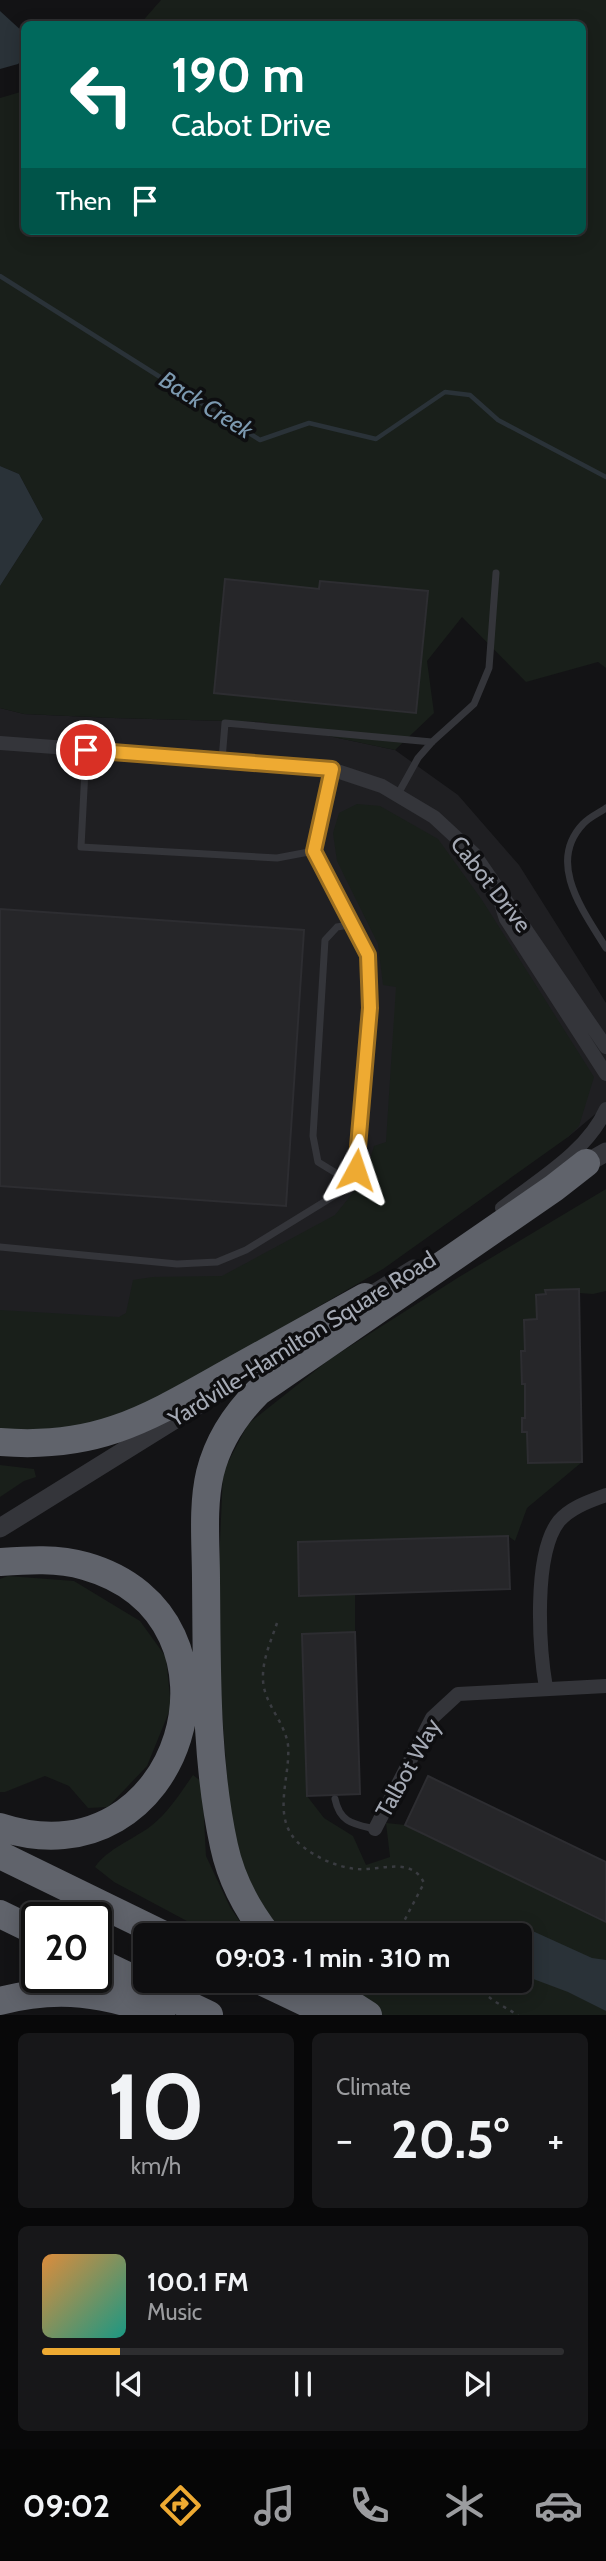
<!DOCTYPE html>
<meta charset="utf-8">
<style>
body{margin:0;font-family:Cabin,sans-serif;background:#171719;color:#f1f3f6;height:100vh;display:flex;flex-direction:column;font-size:26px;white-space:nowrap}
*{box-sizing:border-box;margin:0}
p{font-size:23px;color:#9b9c9f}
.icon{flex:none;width:38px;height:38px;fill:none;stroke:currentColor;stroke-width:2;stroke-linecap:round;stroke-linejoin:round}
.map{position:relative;height:2015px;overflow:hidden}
.panel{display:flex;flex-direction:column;gap:18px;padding:18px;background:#080809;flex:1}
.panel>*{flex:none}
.guide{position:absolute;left:21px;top:21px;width:565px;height:214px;border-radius:10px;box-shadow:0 4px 18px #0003,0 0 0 2px #2e2e30;background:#00695c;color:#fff;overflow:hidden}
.speed{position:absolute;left:21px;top:1902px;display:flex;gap:14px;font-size:35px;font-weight:700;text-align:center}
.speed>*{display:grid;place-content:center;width:91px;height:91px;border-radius:50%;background:#0e0e10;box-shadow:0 4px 18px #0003,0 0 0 2px #2e2e30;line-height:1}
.speed .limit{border:4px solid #111;border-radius:10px;background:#fff;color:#111}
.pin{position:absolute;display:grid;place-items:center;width:60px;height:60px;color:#fff;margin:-30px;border:4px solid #fff;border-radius:50%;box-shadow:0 2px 7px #0007}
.me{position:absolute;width:77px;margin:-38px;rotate:5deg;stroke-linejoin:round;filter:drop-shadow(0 0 5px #0008)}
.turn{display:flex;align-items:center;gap:24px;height:147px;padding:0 35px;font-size:32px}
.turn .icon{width:91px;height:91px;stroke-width:2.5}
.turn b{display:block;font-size:49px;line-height:60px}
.then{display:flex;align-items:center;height:66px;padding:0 35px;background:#0003;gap:14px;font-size:26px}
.big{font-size:52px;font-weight:800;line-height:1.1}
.panel .card{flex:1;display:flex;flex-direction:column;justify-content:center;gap:10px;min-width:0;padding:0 24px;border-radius:10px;background:#171719}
.panel .dial{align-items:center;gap:0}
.dial b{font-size:91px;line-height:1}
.song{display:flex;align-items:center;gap:21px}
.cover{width:84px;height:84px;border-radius:10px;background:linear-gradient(135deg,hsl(30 70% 55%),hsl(170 70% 35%))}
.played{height:7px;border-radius:4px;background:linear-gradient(90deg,#eeaa32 15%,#2e2e30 15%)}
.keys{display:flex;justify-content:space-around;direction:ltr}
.heat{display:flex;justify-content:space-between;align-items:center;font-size:38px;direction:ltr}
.panel .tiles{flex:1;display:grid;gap:18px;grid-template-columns:1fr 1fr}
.card:last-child{grid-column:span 2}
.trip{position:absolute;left:133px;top:1923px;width:399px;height:70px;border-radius:10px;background:#0e0e10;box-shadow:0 4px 18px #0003,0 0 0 2px #2e2e30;font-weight:800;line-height:70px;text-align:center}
.dock{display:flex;height:112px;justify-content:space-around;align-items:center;background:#060606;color:#9b9c9f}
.dock .icon{width:49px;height:49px}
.dock .active{color:#eeaa32}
.dock b{font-size:32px;color:#f1f3f6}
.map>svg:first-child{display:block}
</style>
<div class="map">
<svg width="606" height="2015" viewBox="0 0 606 2015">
<rect width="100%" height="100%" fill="#131315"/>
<path fill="#1f1f22" d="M0,708L24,714L114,718L263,722L395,750L458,795L519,865L606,1003V1105L568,1137L0,1400Z"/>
<path fill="#191f1a" d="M161,0H606V668L598,662L526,682L462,617L427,661L434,713L395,750L263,722L114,718L24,714L0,708V586L43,519L19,474L0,466V98L24,91V231H583V24H140Z
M357,804L380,806L438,839L482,900L594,1077L579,1126L568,1137L383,1269L139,1411L80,1432L0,1431V1310L119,1317L126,1313L133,1280L153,1277L222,1276L335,1215L364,1179L374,1146L386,1142L396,987L383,985L378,944L337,861L333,833L339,813Z
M606,1189V1291L593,1294L579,1293L578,1289L546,1290V1294L536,1295L538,1319L524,1320L525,1351H521V1363L526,1371H521L522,1384H526L527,1418H522L542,1463L582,1462L527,1508L515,1541L508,1536L298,1543L300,1596L355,1594V1632L302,1634L307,1796L324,1818L353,1836L366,1865L390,1857L386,1823L405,1825L606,1922V2015H381L327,1981H520V1936L276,1935L233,1854L216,1634L223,1472L248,1424L330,1359L459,1277Z
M0,1465L34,1469L36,1477L24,1481L0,1497Z
M8,1576L74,1581L140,1621L166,1657L171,1707L147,1766L108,1807L88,1808L69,1786L45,1776L5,1792H0V1579Z
M193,1775L202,1782L206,1856L230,1907L249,1935H213L114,1882L95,1867C107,1849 134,1839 151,1826C168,1813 181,1792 193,1775Z"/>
<path fill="#2a3238" d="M0,11L24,33V58L18,64L0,69Z
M0,466L19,474L43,519L0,586Z
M515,1923L592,1958L606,1960V2011L568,1992L520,1974V1936L484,1935L498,1924Z"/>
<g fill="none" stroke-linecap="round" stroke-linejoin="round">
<path stroke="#2a3238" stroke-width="4.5" d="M0,276L260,440L309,423L376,439L445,392L470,395L498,420L606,477"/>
</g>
<path fill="#262629" stroke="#2d2d31" stroke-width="2" d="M225,579L319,589L320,581L428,591L416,713L214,693Z
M0,909L304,930L286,1206L0,1186Z
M579,1289L582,1462L528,1463L527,1432H522V1418H525V1384H522L521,1351H525L524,1320L537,1319L536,1295L546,1294L545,1290Z
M508,1536L510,1589L299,1596L298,1542Z
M355,1632L360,1794L307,1796L302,1634Z
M428,1776L606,1862V1922L405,1825Z"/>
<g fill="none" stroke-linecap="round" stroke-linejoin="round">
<path stroke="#3a3c41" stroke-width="2.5" stroke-dasharray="3.5 5" stroke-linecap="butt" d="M277,1623C271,1641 262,1660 263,1680C264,1704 285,1722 288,1745C291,1779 269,1820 302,1846C317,1858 337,1867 356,1869C380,1871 412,1856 424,1883L402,1925V1936
M469,1981L494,2001L518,2015"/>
<path stroke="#34353a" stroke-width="7" d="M86,750L81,847L277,858L314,851
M222,760L225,723L432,742
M398,794L418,758L432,742L474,704L489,668L496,573
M606,808C599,813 589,817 583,824C546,863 584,912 606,948
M349,1181L318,1162L313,1136L325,940L337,927L354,924
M0,1247L177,1264L217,1262L246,1250L342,1191L356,1170L370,1008L368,955L314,851L332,769
M335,1799C340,1823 354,1824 375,1829"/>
<path stroke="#34353a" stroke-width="14" d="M0,743L325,767L382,786L434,817L474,854L606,1047
M498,894L506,919L606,1074
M502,1208C539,1179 587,1152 606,1109
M546,1688C539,1647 533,1554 559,1521C571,1507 590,1501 606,1495
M375,1829L432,1718L458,1694L606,1686"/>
<path stroke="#34353a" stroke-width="19" d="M576,1169L606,1152
M356,1305L414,1269
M0,1528L206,1400"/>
<path stroke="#60636b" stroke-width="28" d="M0,1442C98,1450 148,1418 230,1372C275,1347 320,1322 365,1297
M0,1562C28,1560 58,1558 85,1566C262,1616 183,1887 0,1827
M0,1855L166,1936
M0,1914L37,1932
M268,1936C247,1909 231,1879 224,1846C205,1759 207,1667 206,1580C206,1545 202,1507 210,1473C218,1441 235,1415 258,1392L554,1188L586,1163
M96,1961L209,2015
M261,1981L332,2015
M315,1981L368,2015
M0,2001C57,1986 107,1992 161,2015"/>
</g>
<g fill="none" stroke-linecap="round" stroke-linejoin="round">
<defs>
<path id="route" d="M86,750L332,769L314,851L368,955L370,1008L356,1170"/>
</defs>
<use href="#route" stroke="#9b6e20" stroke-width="18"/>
<use href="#route" stroke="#eeaa32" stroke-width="12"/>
</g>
<g text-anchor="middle" stroke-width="7" stroke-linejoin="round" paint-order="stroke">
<g font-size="23" fill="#a5aab5" stroke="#0e0e10">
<text transform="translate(491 884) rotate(52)" y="8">Cabot Drive</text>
<text transform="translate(302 1339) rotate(-32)" y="8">Yardville-Hamilton Square Road</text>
<text transform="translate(408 1768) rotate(-61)" y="8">Talbot Way</text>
</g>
<g font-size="24" font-style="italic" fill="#7c99b0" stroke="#0e0e10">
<text transform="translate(206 405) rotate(32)" y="8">Back Creek</text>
</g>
</g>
</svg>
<div class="speed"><div class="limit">20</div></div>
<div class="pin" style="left:86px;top:750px;background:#d93025"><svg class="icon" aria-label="arrive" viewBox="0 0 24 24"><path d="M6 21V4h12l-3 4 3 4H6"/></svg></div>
<svg class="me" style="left:356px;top:1170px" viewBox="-20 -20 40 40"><path d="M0-17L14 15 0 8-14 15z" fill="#eeaa32" stroke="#fff" stroke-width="4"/></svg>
<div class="trip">09:03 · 1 min · 310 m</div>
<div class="guide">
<div class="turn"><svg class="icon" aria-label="left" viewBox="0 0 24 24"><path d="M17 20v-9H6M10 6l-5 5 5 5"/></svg><div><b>190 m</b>Cabot Drive</div></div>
<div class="then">Then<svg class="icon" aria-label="arrive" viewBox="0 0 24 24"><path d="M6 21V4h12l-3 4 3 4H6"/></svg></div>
</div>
</div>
<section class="panel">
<div class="tiles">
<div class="card dial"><b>10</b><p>km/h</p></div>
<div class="card"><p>Climate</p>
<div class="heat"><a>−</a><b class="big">20.5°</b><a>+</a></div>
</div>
<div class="card">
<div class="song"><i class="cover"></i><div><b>100.1 FM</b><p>Music</p></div></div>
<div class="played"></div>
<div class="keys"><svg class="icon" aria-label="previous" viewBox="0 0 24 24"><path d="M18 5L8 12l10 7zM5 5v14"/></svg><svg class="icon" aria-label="pause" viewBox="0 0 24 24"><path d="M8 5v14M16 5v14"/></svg><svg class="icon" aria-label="next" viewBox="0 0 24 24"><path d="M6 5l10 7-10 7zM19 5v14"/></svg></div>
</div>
</div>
</section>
<nav class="dock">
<b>09:02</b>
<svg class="icon active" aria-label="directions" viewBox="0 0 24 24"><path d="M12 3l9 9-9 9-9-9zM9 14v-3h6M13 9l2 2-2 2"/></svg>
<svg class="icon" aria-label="music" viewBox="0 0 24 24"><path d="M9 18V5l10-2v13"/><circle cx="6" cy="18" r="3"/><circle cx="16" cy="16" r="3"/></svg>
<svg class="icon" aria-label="phone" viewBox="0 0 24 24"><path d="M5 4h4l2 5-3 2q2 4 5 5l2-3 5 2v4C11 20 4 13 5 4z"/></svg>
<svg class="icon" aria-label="climate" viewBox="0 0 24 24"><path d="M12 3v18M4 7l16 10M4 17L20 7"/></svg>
<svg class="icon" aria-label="car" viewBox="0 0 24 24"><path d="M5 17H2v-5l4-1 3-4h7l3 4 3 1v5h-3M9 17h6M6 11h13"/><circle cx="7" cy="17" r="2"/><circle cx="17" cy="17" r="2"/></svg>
</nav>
